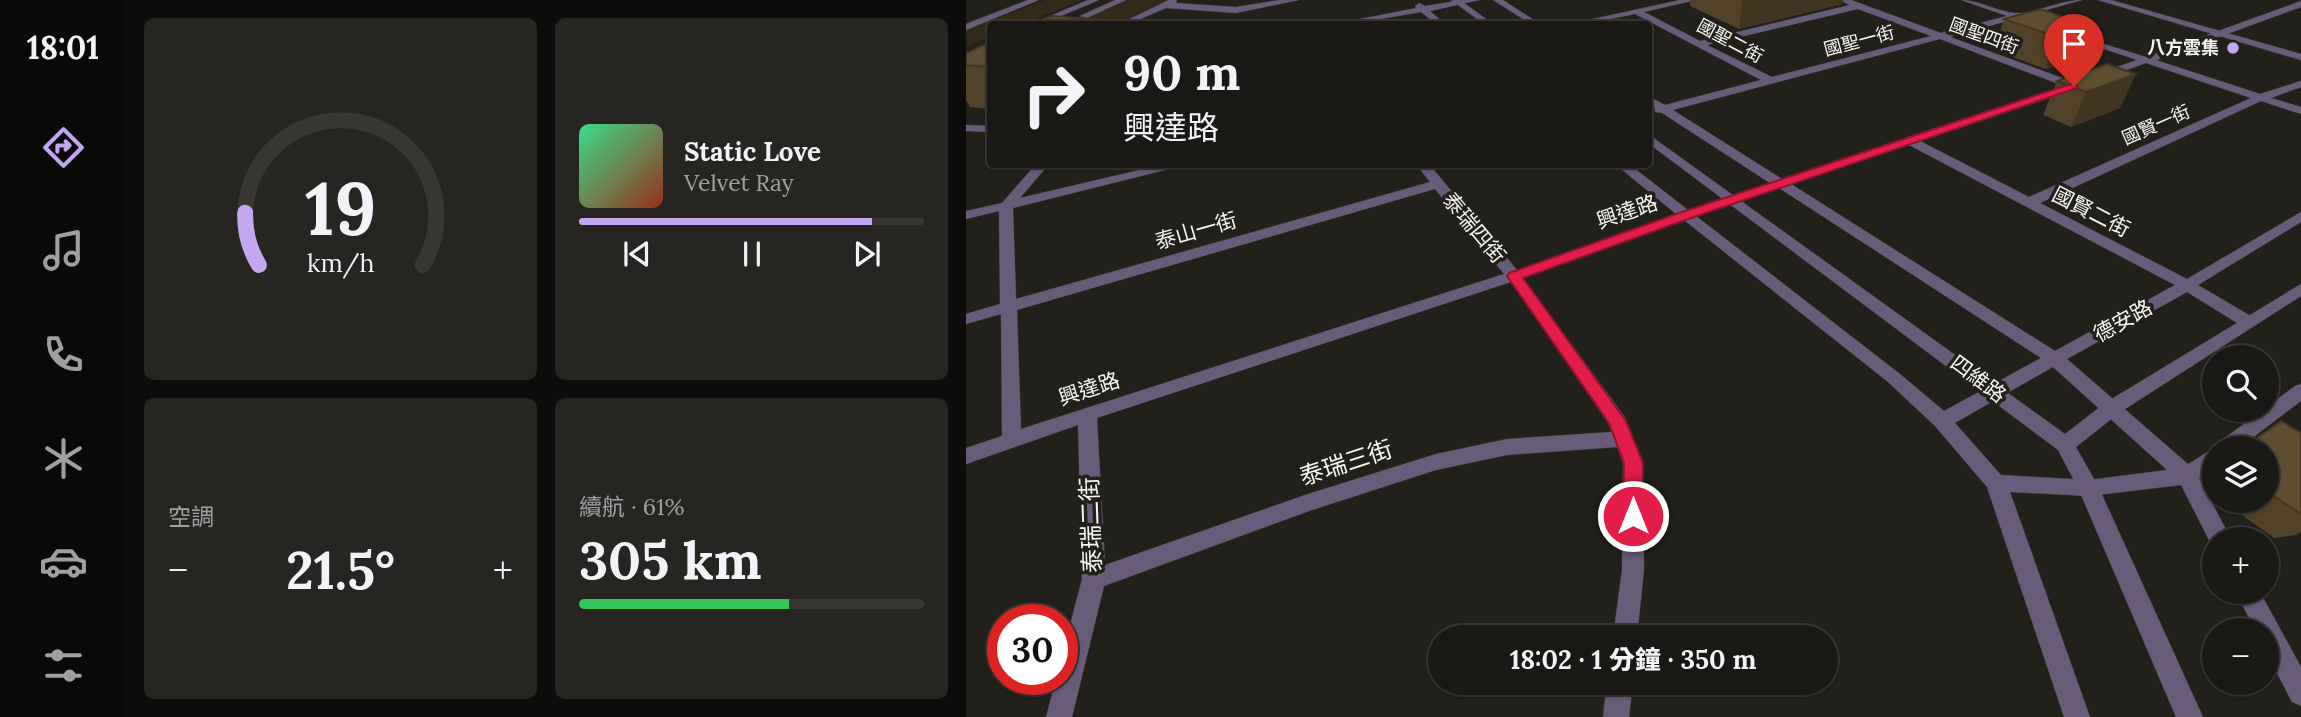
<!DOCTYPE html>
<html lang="zh-TW">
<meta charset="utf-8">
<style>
body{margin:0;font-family:Lora,"Noto Sans TC",serif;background:#272522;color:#f1f3f6;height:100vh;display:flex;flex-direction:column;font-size:26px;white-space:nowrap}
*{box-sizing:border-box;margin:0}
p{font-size:23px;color:#9fa0a0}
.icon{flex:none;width:38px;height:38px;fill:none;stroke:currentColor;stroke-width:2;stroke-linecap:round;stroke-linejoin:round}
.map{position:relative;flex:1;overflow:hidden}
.details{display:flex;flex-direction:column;gap:18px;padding:18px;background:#0e0d0b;width:840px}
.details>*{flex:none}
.hud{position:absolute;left:21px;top:21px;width:665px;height:147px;border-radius:7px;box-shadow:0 2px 5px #0004,0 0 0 2px #383734;background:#1a1814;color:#f1f3f6;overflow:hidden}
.fabs{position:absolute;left:1236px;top:345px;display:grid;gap:14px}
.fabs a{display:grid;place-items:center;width:77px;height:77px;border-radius:50%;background:#1a1814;box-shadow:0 2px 5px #0004,0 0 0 2px #383734;font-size:35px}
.speed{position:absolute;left:21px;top:604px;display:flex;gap:14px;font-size:35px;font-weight:700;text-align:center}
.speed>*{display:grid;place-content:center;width:91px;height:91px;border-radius:50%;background:#1a1814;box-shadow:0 2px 5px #0004,0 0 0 2px #383734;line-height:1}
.speed .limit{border:10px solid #d22;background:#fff;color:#111}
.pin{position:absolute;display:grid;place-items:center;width:60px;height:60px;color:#fff;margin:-72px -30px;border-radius:50% 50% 50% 0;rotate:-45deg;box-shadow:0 0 7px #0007}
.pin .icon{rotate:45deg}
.me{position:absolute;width:77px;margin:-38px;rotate:0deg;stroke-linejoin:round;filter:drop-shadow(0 0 5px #0008)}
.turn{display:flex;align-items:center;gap:24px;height:147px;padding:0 21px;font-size:32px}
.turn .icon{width:91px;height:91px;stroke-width:2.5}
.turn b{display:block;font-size:49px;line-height:60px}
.big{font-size:52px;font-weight:800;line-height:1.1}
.details .card{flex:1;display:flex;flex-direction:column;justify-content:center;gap:10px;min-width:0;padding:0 24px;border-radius:10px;background:#272522}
.details .dial{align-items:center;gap:0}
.dial svg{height:182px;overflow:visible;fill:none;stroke:#383734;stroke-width:7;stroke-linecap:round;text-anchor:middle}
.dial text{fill:#f1f3f6;stroke:none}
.song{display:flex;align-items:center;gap:21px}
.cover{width:84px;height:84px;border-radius:10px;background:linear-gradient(135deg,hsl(150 70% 55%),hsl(10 70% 35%))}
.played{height:7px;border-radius:4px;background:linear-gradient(90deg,#c5a6f0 85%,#383734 85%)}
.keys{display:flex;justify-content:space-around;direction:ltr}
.heat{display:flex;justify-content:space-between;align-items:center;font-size:38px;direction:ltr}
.charge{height:10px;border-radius:5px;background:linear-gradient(90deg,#34c759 61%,#383734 0)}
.details .tiles{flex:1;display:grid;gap:18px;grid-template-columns:repeat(2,1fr)}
.trip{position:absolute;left:462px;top:625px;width:410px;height:70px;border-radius:35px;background:#1a1814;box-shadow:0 2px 5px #0004,0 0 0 2px #383734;font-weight:800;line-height:70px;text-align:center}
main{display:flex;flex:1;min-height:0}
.tabs{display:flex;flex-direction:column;width:126px;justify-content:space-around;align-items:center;background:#0a0a08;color:#9fa0a0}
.tabs .icon{width:49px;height:49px}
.tabs .active{color:#c5a6f0}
.tabs b{font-size:32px;color:#f1f3f6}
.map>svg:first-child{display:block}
</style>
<main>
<nav class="tabs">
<b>18:01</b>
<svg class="icon active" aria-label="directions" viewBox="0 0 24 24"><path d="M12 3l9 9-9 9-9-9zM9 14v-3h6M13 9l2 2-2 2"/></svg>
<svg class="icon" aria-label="music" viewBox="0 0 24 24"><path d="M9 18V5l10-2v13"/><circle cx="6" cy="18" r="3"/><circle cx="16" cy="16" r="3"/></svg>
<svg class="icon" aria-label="phone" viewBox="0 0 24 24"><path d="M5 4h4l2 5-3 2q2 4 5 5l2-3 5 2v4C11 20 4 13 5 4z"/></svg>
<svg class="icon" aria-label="climate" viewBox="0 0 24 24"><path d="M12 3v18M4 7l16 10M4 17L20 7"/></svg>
<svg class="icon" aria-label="car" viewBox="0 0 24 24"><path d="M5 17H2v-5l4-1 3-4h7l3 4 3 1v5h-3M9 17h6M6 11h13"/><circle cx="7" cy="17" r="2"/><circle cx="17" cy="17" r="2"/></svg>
<svg class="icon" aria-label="filters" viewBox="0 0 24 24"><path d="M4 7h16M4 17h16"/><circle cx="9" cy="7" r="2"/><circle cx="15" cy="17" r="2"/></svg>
</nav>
<section class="details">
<div class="tiles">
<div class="card dial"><svg viewBox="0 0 100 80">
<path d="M14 69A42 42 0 1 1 86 69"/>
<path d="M14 69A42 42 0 0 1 8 46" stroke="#c5a6f0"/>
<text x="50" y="56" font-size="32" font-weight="700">19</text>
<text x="50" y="72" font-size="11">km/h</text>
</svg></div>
<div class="card">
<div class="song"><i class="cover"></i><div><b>Static Love</b><p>Velvet Ray</p></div></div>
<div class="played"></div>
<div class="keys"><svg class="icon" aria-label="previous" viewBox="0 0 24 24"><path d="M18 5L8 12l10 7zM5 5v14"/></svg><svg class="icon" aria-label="pause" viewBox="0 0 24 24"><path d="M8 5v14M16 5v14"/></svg><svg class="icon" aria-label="next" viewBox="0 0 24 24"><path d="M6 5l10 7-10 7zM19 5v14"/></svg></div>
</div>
<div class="card"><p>空調</p>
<div class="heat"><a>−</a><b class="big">21.5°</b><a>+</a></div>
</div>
<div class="card"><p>續航 · 61%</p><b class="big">305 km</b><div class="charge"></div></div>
</div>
</section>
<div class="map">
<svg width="1335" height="717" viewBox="0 0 1335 717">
<rect width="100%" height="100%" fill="#22201b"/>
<path fill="#332919" d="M79,0H117L56,24H24V37L0,47V30Z
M160,0H206L152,24H104Z"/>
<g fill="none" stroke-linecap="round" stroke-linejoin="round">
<defs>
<path id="minor" d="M62,0H73L0,30V24Z
M203,0H211L210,3L270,7L314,0H333L270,13L200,8L163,24H153Z
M496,0H514L464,11L479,24H470L455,12L385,24H369L450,8L449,6L453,3L459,6Z
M527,0H537L574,24H565Z
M714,0H730L678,12L734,41L884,5L873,0H885L975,33L1041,16L995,0C1014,0 1031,12 1050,13C1068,14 1094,0 1116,0L984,37L1113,84V88L954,141L1063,197L1285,98L1180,63L1139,78H1131V74L1171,60L1099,36V32L1180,57L1335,1V7L1190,60L1294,94L1335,81V87L1305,98L1335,107V114L1295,101L1074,203L1221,279L1335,212V222L1232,285L1288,318L1290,322L1288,326H1276L1221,292L1101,359L1222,464L1248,448V467L1233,478L1265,539H1248L1246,546L1215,485L1123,496L1044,492L1124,717H1098L1021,487L969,426L922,382L718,220L557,278L658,416L677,463L678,570L671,637H647L656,570L657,463L651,447L541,455L470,470L346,510L138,586L106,717H80L90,679H96V655L116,579L112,425L0,464V448L36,436L35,314L0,324V314L34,304L33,211L0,219V211L36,203L70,164H83L54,198L199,164H223L47,208L50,299L464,182L450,164H463L551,270L710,214L649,164H663L722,210L804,183L696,113L689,112V108L682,104V96L699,105L795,80L669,14L619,24H604ZM892,9L965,36L806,77L741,45ZM974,39L1098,86L816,179L707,110ZM943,145L1209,285L1089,351L825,184ZM813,188L1075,358L978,411L934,374L730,216ZM469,189L538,274L55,429L51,310ZM545,282L642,423L646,432L541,439L470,454L342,494L139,565L131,418ZM1087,367L1201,470L1123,480L1035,475L989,423Z
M0,125L24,126V132L0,131Z
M1335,384V401L1273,448H1249L1252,443L1329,386Z
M1270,592H1294L1335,667V706L1326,702L1300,652V630H1289Z
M641,682H667L663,717H637Z"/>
<path id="tertiary" d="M122,0H133L76,24H65Z
M149,0H160L121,18L114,16Z
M485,0H494L527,24H518Z
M1132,0H1145L1335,54V60Z
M682,134L1099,434L1139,403L1335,284V296L1153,413L1110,447L1133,488L1237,717H1210L1113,490L1092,450L682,143Z"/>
</defs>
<use href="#minor" stroke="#3c3a35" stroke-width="1"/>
<use href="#tertiary" stroke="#3c3a35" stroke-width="1"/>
<use href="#minor" fill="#685c7a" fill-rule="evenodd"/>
<use href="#tertiary" fill="#685c7a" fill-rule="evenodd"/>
</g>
<path fill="#52422a" d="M724,0H877L876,4L773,29L724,6Z
M1038,19L1129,27L1116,58L1079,69L1028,50Z
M24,42V109L4,107L0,100V53Z
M1141,64L1154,108L1105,127L1077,115L1091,81Z
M1335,433V532L1330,535L1308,538L1255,500H1300V448Z
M1248,474V496L1244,493L1239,484Z"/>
<path fill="#423622" d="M776,0H877L876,4L773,29Z
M1129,27L1116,58L1079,69L1091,37Z
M1170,74L1154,108L1105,127L1120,92Z"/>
<path fill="#5f4d31" stroke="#423622" stroke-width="2" d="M1074,9L1129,27L1091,37L1038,19Z
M86,16L152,21L144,24H66Z
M24,42V67L0,65V53Z
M1141,64L1170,74L1120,92L1091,81Z
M1315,421L1335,433V514L1300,491V448H1277Z"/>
<path fill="#e11d48" stroke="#92132f" stroke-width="2" d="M1108,83L1112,86L1111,88L725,218L557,278L660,421L677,463V516L674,522L667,525L660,522L657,516L658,463L643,423L541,276L543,273L716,212Z"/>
<circle fill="#c5a6f0" stroke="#22201b" stroke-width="2.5" cx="1267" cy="48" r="7"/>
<g text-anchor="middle" stroke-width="7" stroke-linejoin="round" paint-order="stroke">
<g font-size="18" fill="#f7f5f2" stroke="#22201b">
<text transform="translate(1018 36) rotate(20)" y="6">國聖四街</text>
<text transform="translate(764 41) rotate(28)" y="6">國聖二街</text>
<text transform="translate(893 41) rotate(-15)" y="6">國聖一街</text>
<text transform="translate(1190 125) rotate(-24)" y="6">國賢一街</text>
</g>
<g font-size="18" font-weight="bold" fill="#f7f5f2" stroke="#22201b" text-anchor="end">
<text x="1253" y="54">八方雲集</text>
</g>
<g font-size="21" fill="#f7f5f2" stroke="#22201b">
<text transform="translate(661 212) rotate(-19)" y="7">興達路</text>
<text transform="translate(1125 212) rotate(27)" y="7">國賢二街</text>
<text transform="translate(508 228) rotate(50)" y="7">泰瑞四街</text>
<text transform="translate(230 231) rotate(-16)" y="7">泰山一街</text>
<text transform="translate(1157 321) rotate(-29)" y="7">德安路</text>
<text transform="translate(1012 379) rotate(37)" y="7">四維路</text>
<text transform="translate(123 389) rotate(-18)" y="7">興達路</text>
</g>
<g font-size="24" fill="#f7f5f2" stroke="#22201b">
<text transform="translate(380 463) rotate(-18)" y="8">泰瑞三街</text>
<text transform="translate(125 525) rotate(-92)" y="8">泰瑞二街</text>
</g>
</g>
</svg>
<div class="fabs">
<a><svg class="icon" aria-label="search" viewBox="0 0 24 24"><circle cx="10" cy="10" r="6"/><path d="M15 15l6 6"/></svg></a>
<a><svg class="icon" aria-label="layers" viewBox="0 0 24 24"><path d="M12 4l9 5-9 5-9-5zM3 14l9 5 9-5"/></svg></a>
<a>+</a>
<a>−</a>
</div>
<div class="speed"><div class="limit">30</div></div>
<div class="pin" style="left:1108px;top:86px;background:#d93025"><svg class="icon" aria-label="arrive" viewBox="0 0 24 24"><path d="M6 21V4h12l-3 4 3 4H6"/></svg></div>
<svg class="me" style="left:667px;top:516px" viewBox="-20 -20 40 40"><circle r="17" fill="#e11d48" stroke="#fff" stroke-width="3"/><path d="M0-11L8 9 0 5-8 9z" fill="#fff"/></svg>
<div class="trip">18:02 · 1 分鐘 · 350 m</div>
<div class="hud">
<div class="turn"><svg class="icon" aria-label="right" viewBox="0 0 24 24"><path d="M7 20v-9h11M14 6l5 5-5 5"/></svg><div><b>90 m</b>興達路</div></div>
</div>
</div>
</main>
